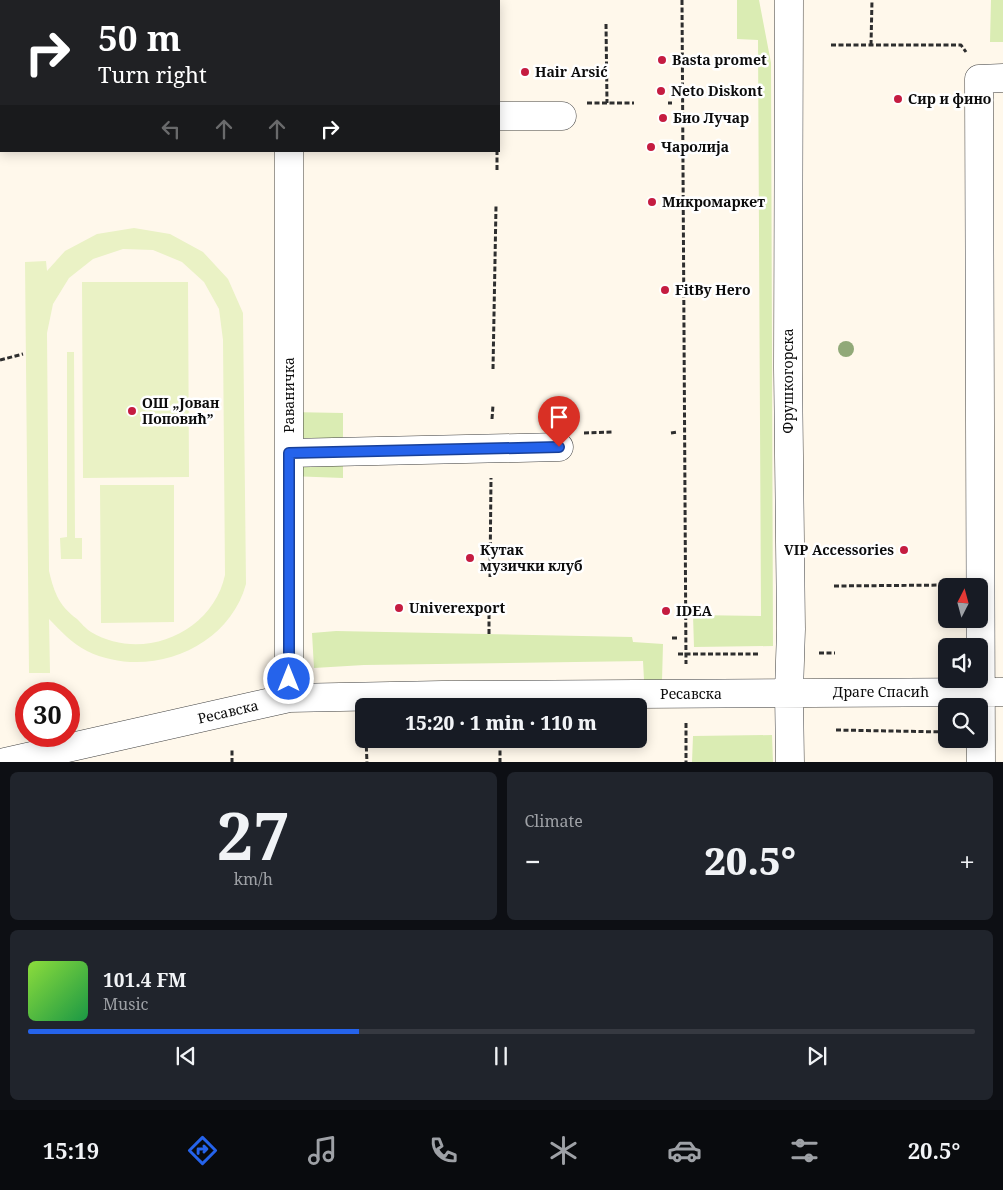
<!DOCTYPE html>
<meta charset="utf-8">
<style>
body{margin:0;font-family:"Noto Serif",serif;background:#20242c;color:#f1f3f6;height:100vh;display:flex;flex-direction:column;font-size:19px;white-space:nowrap}
*{box-sizing:border-box;margin:0}
p{font-size:16px;color:#9ea1a6}
.icon{flex:none;width:28px;height:28px;fill:none;stroke:currentColor;stroke-width:2;stroke-linecap:round;stroke-linejoin:round}
.map{position:relative;height:762px;overflow:hidden}
.details{display:flex;flex-direction:column;gap:10px;padding:10px;background:#0d0f14;flex:1}
.details>*{flex:none}
.top-card{position:absolute;left:0px;top:0px;width:500px;height:152px;box-shadow:0 2px 12px #0003;background:#202124;color:#fff;overflow:hidden}
.needle{width:32px;rotate:6deg}
.tools{position:absolute;left:938px;top:578px;display:grid;gap:10px}
.tools a{display:grid;place-items:center;width:50px;height:50px;border-radius:8px;background:#171b24;box-shadow:0 2px 12px #0003;font-size:25px}
.speed{position:absolute;left:15px;top:682px;display:flex;gap:10px;font-size:25px;font-weight:700;text-align:center}
.speed>*{display:grid;place-content:center;width:65px;height:65px;border-radius:50%;background:#171b24;box-shadow:0 2px 12px #0003;line-height:1}
.speed .limit{border:8px solid #d22;background:#fff;color:#111}
.pin{position:absolute;display:grid;place-items:center;width:42px;height:42px;color:#fff;margin:-51px -21px;border-radius:50% 50% 50% 0;rotate:-45deg;box-shadow:0 0 5px #0007}
.pin .icon{rotate:45deg}
.me{position:absolute;width:55px;margin:-28px;rotate:0deg;stroke-linejoin:round;filter:drop-shadow(0 0 4px #0008)}
.turn{display:flex;align-items:center;gap:18px;height:105px;padding:0 15px;font-size:22px}
.turn .icon{width:65px;height:65px;stroke-width:2.5}
.turn b{display:block;font-size:35px;line-height:42px}
.lanes{display:flex;align-items:center;height:48px;padding:0 15px;background:#0003;justify-content:center;gap:25px;direction:ltr}
.lanes .off{opacity:.35}
.big{font-size:38px;font-weight:800;line-height:1.1}
.details .tile{flex:1;display:flex;flex-direction:column;justify-content:center;gap:8px;min-width:0;padding:0 18px;border-radius:8px;background:#20242c}
.details .dial{align-items:center;gap:0}
.dial b{font-size:65px;line-height:1}
.song{display:flex;align-items:center;gap:15px}
.cover{width:60px;height:60px;border-radius:8px;background:linear-gradient(135deg,hsl(90 70% 55%),hsl(140 70% 35%))}
.played{height:5px;border-radius:2px;background:linear-gradient(90deg,#2563eb 35%,#363941 35%)}
.keys{display:flex;justify-content:space-around;direction:ltr}
.heat{display:flex;justify-content:space-between;align-items:center;font-size:28px;direction:ltr}
.details .tiles{flex:1;display:grid;gap:10px;grid-template-columns:1fr 1fr}
.tile:last-child{grid-column:span 2}
.trip{position:absolute;left:355px;top:698px;width:292px;height:50px;border-radius:8px;background:#171b24;box-shadow:0 2px 12px #0003;font-weight:800;line-height:50px;text-align:center}
.tab-bar{display:flex;height:80px;justify-content:space-around;align-items:center;background:#090b0e;color:#9ea1a6}
.tab-bar .icon{width:35px;height:35px}
.tab-bar .on{color:#2563eb}
.tab-bar b{font-size:22px;color:#f1f3f6}
.map>svg:first-child{display:block}
</style>
<div class="map">
<svg width="1003" height="763" viewBox="0 0 1003 763">
<rect width="100%" height="100%" fill="#fff8eb"/>
<path fill="#daecb3" d="M737,0H759L771,63L773,646L694,647L693,615L761,616L758,40L737,39Z
M991,0H1003V42H990Z
M289,412L343,413V478L289,476Z
M336,631L632,637L633,642L663,644L662,681L644,680L643,661L364,665L314,668L312,633Z
M772,735L773,762H692L693,736Z"/>
<path fill="#eaf2c5" fill-rule="evenodd" d="M134,228L170,234L203,252L228,279L243,313L246,584C228,650 147,680 87,651C71,643 61,631 49,619L50,673H29L25,262L46,261L47,271L65,251L97,234ZM123,249L153,250L182,262L204,282L219,309L223,340L225,575C213,632 143,663 91,632C86,629 81,623 77,619C69,613 61,605 57,596C53,588 51,579 49,571L47,333L53,304L69,278L93,259Z
M82,282H188L189,477L83,478Z
M67,352H74L75,538H82V559H61L60,538L67,537Z
M100,485H174V622L101,623Z"/>
<g fill="none" stroke-linecap="round" stroke-linejoin="round">
<defs>
<path id="minor" d="M289,0V1
M789,0L788,368L791,629L789,692L790,763
M499,116H562
M289,151V698
M289,453L559,447
M1,763L289,698L442,695L1003,692
M981,763L979,79L1003,78"/>
</defs>
<use href="#minor" stroke="#3f3f3f" stroke-width="29"/>
<path stroke="#2e2e2e" stroke-width="3" stroke-dasharray="5 2.5" stroke-linecap="butt" d="M682,0L686,664
M138,1L163,0
M468,1V0
M606,24L607,103
M831,45H961L966,52
M871,45L872,0
M587,103H634
M668,103H672
M497,170V151
M0,360L23,354
M493,369L496,206
M492,419L493,405
M584,433L614,432
M671,433L678,432
M490,577L491,478
M834,586L950,585
M489,634V613
M672,638H678
M819,653H835
M678,654H760
M686,723V763
M836,730L946,732
M366,739L367,763
M232,763V749
M500,763V739"/>
<use href="#minor" stroke="#fff" stroke-width="28"/>
</g>
<circle fill="#91a978" cx="846" cy="349" r="8"/>
<g fill="none" stroke-linecap="round" stroke-linejoin="round">
<defs>
<path id="route" d="M289,679V453L559,447"/>
</defs>
<use href="#route" stroke="#184099" stroke-width="12"/>
<use href="#route" stroke="#2563eb" stroke-width="9"/>
</g>
<g fill="#c51c40" stroke="#fff" stroke-width="2">
<circle cx="662" cy="60" r="5"/>
<circle cx="525" cy="72" r="5"/>
<circle cx="661" cy="91" r="5"/>
<circle cx="898" cy="99" r="5"/>
<circle cx="663" cy="118" r="5"/>
<circle cx="651" cy="147" r="5"/>
<circle cx="652" cy="202" r="5"/>
<circle cx="665" cy="290" r="5"/>
<circle cx="132" cy="411" r="5"/>
<circle cx="904" cy="550" r="5"/>
<circle cx="470" cy="558" r="5"/>
<circle cx="399" cy="608" r="5"/>
<circle cx="666" cy="611" r="5"/>
</g>
<g text-anchor="middle" stroke-width="5" stroke-linejoin="round" paint-order="stroke">
<g font-size="14" font-weight="bold" fill="#0c0c0c" stroke="#fff" text-anchor="start">
<text x="672" y="65">Basta promet</text>
<text x="535" y="77">Hair Arsić</text>
<text x="671" y="96">Neto Diskont</text>
<text x="908" y="104">Сир и фино</text>
<text x="673" y="123">Био Лучар</text>
<text x="661" y="152">Чаролија</text>
<text x="662" y="207">Микромаркет</text>
<text x="675" y="295">FitBy Hero</text>
<text x="142" y="408">ОШ „Јован<tspan x="142" dy="16">Поповић”</tspan></text>
<text x="480" y="555">Кутак<tspan x="480" dy="16">музички клуб</tspan></text>
<text x="894" y="555" text-anchor="end">VIP Accessories</text>
<text x="409" y="613">Univerexport</text>
<text x="676" y="616">IDEA</text>
</g>
<g font-size="14" fill="#0c0c0c" stroke="#fff">
<text transform="translate(788 381) rotate(-90)" y="5">Фрушкогорска</text>
<text transform="translate(289 395) rotate(-90)" y="5">Раваничка</text>
<text x="881" y="697">Драге Спасић</text>
<text x="691" y="699">Ресавска</text>
<text transform="translate(228 712) rotate(-13)" y="5">Ресавска</text>
</g>
</g>
</svg>
<div class="tools">
<a><svg class="needle" viewBox="-14 -14 28 28"><path d="M0-13l5 13h-10z" fill="#e53935"/><path d="M0 13l5-13h-10z" fill="#9ea1a6"/></svg></a>
<a><svg class="icon" aria-label="sound" viewBox="0 0 24 24"><path d="M4 9h4l5-4v14l-5-4H4zM17 9q2 3 0 6"/></svg></a>
<a><svg class="icon" aria-label="search" viewBox="0 0 24 24"><circle cx="10" cy="10" r="6"/><path d="M15 15l6 6"/></svg></a>
</div>
<div class="speed"><div class="limit">30</div></div>
<div class="pin" style="left:559px;top:447px;background:#d93025"><svg class="icon" aria-label="arrive" viewBox="0 0 24 24"><path d="M6 21V4h12l-3 4 3 4H6"/></svg></div>
<svg class="me" style="left:289px;top:679px" viewBox="-20 -20 40 40"><circle r="17" fill="#2563eb" stroke="#fff" stroke-width="3"/><path d="M0-11L8 9 0 5-8 9z" fill="#fff"/></svg>
<div class="trip">15:20 · 1 min · 110 m</div>
<div class="top-card">
<div class="turn"><svg class="icon" aria-label="right" viewBox="0 0 24 24"><path d="M7 20v-9h11M14 6l5 5-5 5"/></svg><div><b>50 m</b>Turn right</div></div>
<div class="lanes"><svg class="icon off" aria-label="left" viewBox="0 0 24 24"><path d="M17 20v-9H6M10 6l-5 5 5 5"/></svg><svg class="icon off" aria-label="ahead" viewBox="0 0 24 24"><path d="M12 20V5M6 11l6-6 6 6"/></svg><svg class="icon off" aria-label="ahead" viewBox="0 0 24 24"><path d="M12 20V5M6 11l6-6 6 6"/></svg><svg class="icon" aria-label="right" viewBox="0 0 24 24"><path d="M7 20v-9h11M14 6l5 5-5 5"/></svg></div>
</div>
</div>
<section class="details">
<div class="tiles">
<div class="tile dial"><b>27</b><p>km/h</p></div>
<div class="tile"><p>Climate</p>
<div class="heat"><a>−</a><b class="big">20.5°</b><a>+</a></div>
</div>
<div class="tile">
<div class="song"><i class="cover"></i><div><b>101.4 FM</b><p>Music</p></div></div>
<div class="played"></div>
<div class="keys"><svg class="icon" aria-label="previous" viewBox="0 0 24 24"><path d="M18 5L8 12l10 7zM5 5v14"/></svg><svg class="icon" aria-label="pause" viewBox="0 0 24 24"><path d="M8 5v14M16 5v14"/></svg><svg class="icon" aria-label="next" viewBox="0 0 24 24"><path d="M6 5l10 7-10 7zM19 5v14"/></svg></div>
</div>
</div>
</section>
<nav class="tab-bar">
<b>15:19</b>
<svg class="icon on" aria-label="directions" viewBox="0 0 24 24"><path d="M12 3l9 9-9 9-9-9zM9 14v-3h6M13 9l2 2-2 2"/></svg>
<svg class="icon" aria-label="music" viewBox="0 0 24 24"><path d="M9 18V5l10-2v13"/><circle cx="6" cy="18" r="3"/><circle cx="16" cy="16" r="3"/></svg>
<svg class="icon" aria-label="phone" viewBox="0 0 24 24"><path d="M5 4h4l2 5-3 2q2 4 5 5l2-3 5 2v4C11 20 4 13 5 4z"/></svg>
<svg class="icon" aria-label="climate" viewBox="0 0 24 24"><path d="M12 3v18M4 7l16 10M4 17L20 7"/></svg>
<svg class="icon" aria-label="car" viewBox="0 0 24 24"><path d="M5 17H2v-5l4-1 3-4h7l3 4 3 1v5h-3M9 17h6M6 11h13"/><circle cx="7" cy="17" r="2"/><circle cx="17" cy="17" r="2"/></svg>
<svg class="icon" aria-label="filters" viewBox="0 0 24 24"><path d="M4 7h16M4 17h16"/><circle cx="9" cy="7" r="2"/><circle cx="15" cy="17" r="2"/></svg>
<b>20.5°</b>
</nav>
